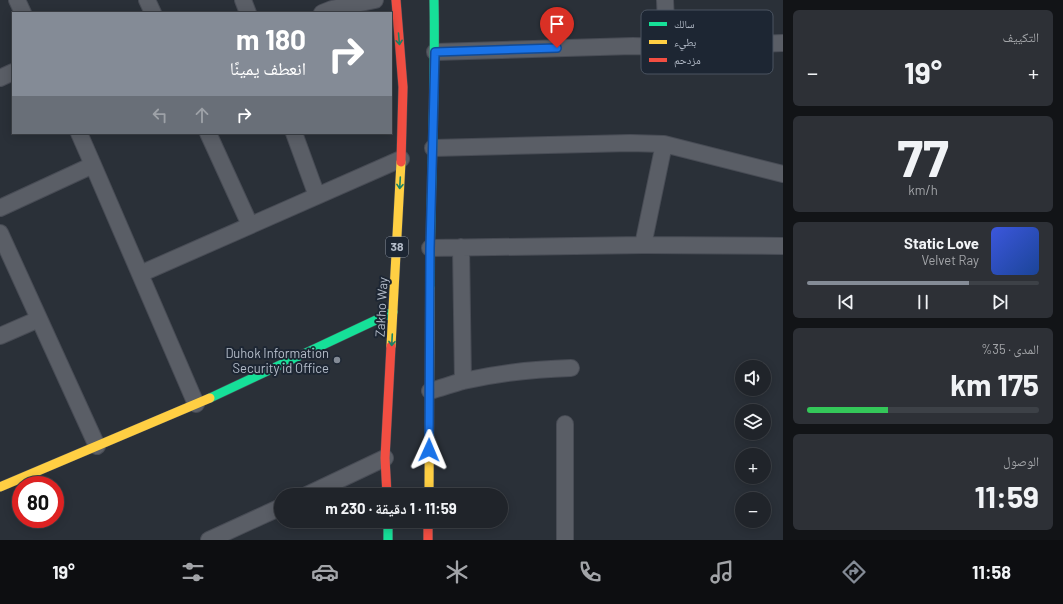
<!DOCTYPE html>
<html lang="ar">
<meta charset="utf-8">
<style>
body{margin:0;font-family:Barlow,"Noto Naskh Arabic",sans-serif;background:#2d3036;color:#f1f3f6;direction:rtl;height:100vh;display:flex;flex-direction:column;font-size:15px;white-space:nowrap}
*{box-sizing:border-box;margin:0}
p{font-size:13px;color:#a2a4a8}
.icon{flex:none;width:22px;height:22px;fill:none;stroke:currentColor;stroke-width:2;stroke-linecap:round;stroke-linejoin:round}
.map{position:relative;flex:1;overflow:hidden;direction:ltr}
.sheet{display:flex;flex-direction:column;gap:10px;padding:10px;background:#121417;width:280px}
.sheet>*{flex:none}
.guide{position:absolute;left:12px;top:12px;width:380px;height:122px;border-radius:0px;box-shadow:0 2px 10px #0003,0 0 0 1px #3d4147;direction:rtl;background:#848b96;color:#fff;overflow:hidden}
.buttons{position:absolute;left:735px;top:360px;display:grid;gap:8px}
.buttons a{display:grid;place-items:center;width:36px;height:36px;border-radius:50%;background:#20242a;box-shadow:0 2px 10px #0003,0 0 0 1px #3d4147;font-size:20px}
.speed{position:absolute;left:12px;top:476px;display:flex;gap:8px;font-size:20px;font-weight:700;text-align:center}
.speed>*{display:grid;place-content:center;width:52px;height:52px;border-radius:50%;background:#20242a;box-shadow:0 2px 10px #0003,0 0 0 1px #3d4147;line-height:1}
.speed .limit{border:6px solid #d22;background:#fff;color:#111}
.pin{position:absolute;display:grid;place-items:center;width:34px;height:34px;color:#fff;margin:-41px -17px;border-radius:50% 50% 50% 0;rotate:-45deg;box-shadow:0 0 4px #0007}
.pin .icon{rotate:45deg}
.me{position:absolute;width:44px;margin:-22px;rotate:1deg;stroke-linejoin:round;filter:drop-shadow(0 0 3px #0008)}
.turn{display:flex;align-items:center;gap:14px;height:84px;padding:0 20px;font-size:18px}
.turn .icon{width:52px;height:52px;stroke-width:2.5}
.turn b{display:block;font-size:28px;line-height:34px}
.lanes{display:flex;align-items:center;height:38px;padding:0 20px;background:#0003;justify-content:center;gap:20px;direction:ltr}
.lanes .off{opacity:.35}
.big{font-size:30px;font-weight:700;line-height:1.1}
.sheet .card{flex:1;display:flex;flex-direction:column;justify-content:center;gap:6px;min-width:0;padding:0 14px;border-radius:6px;background:#2d3036}
.sheet .dial{align-items:center;gap:0}
.dial b{font-size:52px;line-height:1}
.song{display:flex;align-items:center;gap:12px}
.cover{width:48px;height:48px;border-radius:6px;background:linear-gradient(135deg,hsl(230 70% 55%),hsl(220 70% 35%))}
.played{height:4px;border-radius:2px;background:linear-gradient(90deg,#848b96 70%,#3d4147 70%)}
.keys{display:flex;justify-content:space-around;direction:ltr}
.heat{display:flex;justify-content:space-between;align-items:center;font-size:22px;direction:ltr}
.charge{height:6px;border-radius:3px;background:linear-gradient(90deg,#34c759 35%,#3d4147 0)}
.trip{position:absolute;left:274px;top:488px;width:234px;height:40px;border-radius:20px;background:#20242a;box-shadow:0 2px 10px #0003,0 0 0 1px #3d4147;font-weight:700;line-height:40px;text-align:center;direction:rtl}
.dock{display:flex;height:64px;justify-content:space-around;align-items:center;background:#0d0e11;color:#a2a4a8}
.dock .icon{width:28px;height:28px}
.dock .current{color:#848b96}
.dock b{font-size:18px;color:#f1f3f6}
main{display:flex;flex:1;min-height:0}
.map>svg:first-child{display:block}
</style>
<main>
<section class="sheet">
<div class="card"><p>التكييف</p>
<div class="heat"><a>−</a><b class="big">19°</b><a>+</a></div>
</div>
<div class="card dial"><b>77</b><p>km/h</p></div>
<div class="card">
<div class="song"><i class="cover"></i><div><b>Static Love</b><p>Velvet Ray</p></div></div>
<div class="played"></div>
<div class="keys"><svg class="icon" aria-label="previous" viewBox="0 0 24 24"><path d="M18 5L8 12l10 7zM5 5v14"/></svg><svg class="icon" aria-label="pause" viewBox="0 0 24 24"><path d="M8 5v14M16 5v14"/></svg><svg class="icon" aria-label="next" viewBox="0 0 24 24"><path d="M6 5l10 7-10 7zM19 5v14"/></svg></div>
</div>
<div class="card"><p>المدى · 35%</p><b class="big">175 km</b><div class="charge"></div></div>
<div class="card"><p>الوصول</p><b class="big">11:59</b></div>
</section>
<div class="map">
<svg width="783" height="540" viewBox="0 0 783 540">
<rect width="100%" height="100%" fill="#2a3038"/>
<g fill="none" stroke-linecap="round" stroke-linejoin="round">
<defs>
<path id="street" d="M17,0L23,13
M147,0L153,13
M243,0L248,13
M665,0L667,47
M322,13L332,9L375,0
M435,52L633,46L667,47L783,43
M0,78L13,72
M79,133L93,165L196,404
M208,133L250,225
M294,133L317,196
M433,148L630,143L664,144L783,174
M0,208L93,165
M0,233L97,446
M643,245L664,144
M461,247L463,381
M430,248L643,245L783,246
M140,274L401,159
M0,336L39,319
M430,391C441,388 452,384 463,381C499,373 535,369 571,368
M307,495L385,458
M209,540L281,507
M565,540V424"/>
<path id="fast" d="M430,288C430,192 436,96 434,0
M210,398L393,312
M388,521V540"/>
<path id="slow" d="M391,346L401,162
M0,487L210,398
M429,495L430,288"/>
<path id="jam" d="M396,0L403,87L401,162
M387,495L385,458L391,346
M428,521V540"/>
</defs>
<use href="#street" stroke="#484c55" stroke-width="18"/>
<use href="#fast" stroke="#484c55" stroke-width="10"/>
<use href="#slow" stroke="#484c55" stroke-width="10"/>
<use href="#jam" stroke="#484c55" stroke-width="10"/>
<use href="#street" stroke="#5a5e66" stroke-width="16"/>
<use href="#fast" stroke="#16e098" stroke-width="9"/>
<use href="#slow" stroke="#ffcf43" stroke-width="9"/>
<use href="#jam" stroke="#f24e42" stroke-width="9"/>
</g>
<defs><path id="oneway-shaft" d="M-6 0H5M1.5-3L5.5 0L1.5 3" fill="none" stroke-width="1.6" stroke-linecap="round" stroke-linejoin="round"/></defs>
<g stroke="#1a8366">
<use href="#oneway-shaft" transform="translate(399 39) rotate(85)"/>
<use href="#oneway-shaft" transform="translate(400 183) rotate(93)"/>
<use href="#oneway-shaft" transform="translate(392 340) rotate(93)"/>
</g>
<g fill="none" stroke-linecap="round" stroke-linejoin="round">
<defs>
<path id="route" d="M429,450L430,248L435,52L557,48"/>
</defs>
<use href="#route" stroke="#114b97" stroke-width="10"/>
<use href="#route" stroke="#1a73e8" stroke-width="7"/>
</g>
<circle fill="#848b96" stroke="#1d2633" stroke-width="1.5" cx="337" cy="360" r="4"/>
<g text-anchor="middle" stroke-width="4" stroke-linejoin="round" paint-order="stroke">
<rect fill="#1d2633" stroke="#878f9c" stroke-width="1" x="386" y="237" width="22" height="20" rx="3"/>
<g font-size="12" font-weight="bold" fill="#b4bcc9">
<text x="397" y="251">38</text>
</g>
<g font-size="13" fill="#b4bcc9" stroke="#1d2633">
<text transform="translate(381 307) rotate(-87)" y="5">Zakho Way</text>
</g>
<g font-size="13" fill="#b4bcc9" stroke="#1d2633" text-anchor="end">
<text x="329" y="358">Duhok Information<tspan x="329" dy="15">Security id Office</tspan></text>
</g>
</g>
<rect x="641" y="10" width="132" height="64" rx="6" fill="#1d2633" stroke="#4a5360" stroke-width="1"/>
<rect x="649" y="22" width="18" height="4" fill="#16e098"/>
<rect x="649" y="40" width="18" height="4" fill="#ffcf43"/>
<rect x="649" y="58" width="18" height="4" fill="#f24e42"/>
<g font-size="11" fill="#b4bcc9">
<text x="674" y="28">سالك</text>
<text x="674" y="46">بطيء</text>
<text x="674" y="64">مزدحم</text>
</g>
</svg>
<div class="buttons">
<a><svg class="icon" aria-label="sound" viewBox="0 0 24 24"><path d="M4 9h4l5-4v14l-5-4H4zM17 9q2 3 0 6"/></svg></a>
<a><svg class="icon" aria-label="layers" viewBox="0 0 24 24"><path d="M12 4l9 5-9 5-9-5zM3 14l9 5 9-5"/></svg></a>
<a>+</a>
<a>−</a>
</div>
<div class="speed"><div class="limit">80</div></div>
<div class="pin" style="left:557px;top:48px;background:#d93025"><svg class="icon" aria-label="arrive" viewBox="0 0 24 24"><path d="M6 21V4h12l-3 4 3 4H6"/></svg></div>
<svg class="me" style="left:429px;top:450px" viewBox="-20 -20 40 40"><path d="M0-17L14 15 0 8-14 15z" fill="#1a73e8" stroke="#fff" stroke-width="4"/></svg>
<div class="trip">11:59 · 1 دقيقة · 230 m</div>
<div class="guide">
<div class="turn"><svg class="icon" aria-label="right" viewBox="0 0 24 24"><path d="M7 20v-9h11M14 6l5 5-5 5"/></svg><div><b>180 m</b>انعطف يمينًا</div></div>
<div class="lanes"><svg class="icon off" aria-label="left" viewBox="0 0 24 24"><path d="M17 20v-9H6M10 6l-5 5 5 5"/></svg><svg class="icon off" aria-label="ahead" viewBox="0 0 24 24"><path d="M12 20V5M6 11l6-6 6 6"/></svg><svg class="icon" aria-label="right" viewBox="0 0 24 24"><path d="M7 20v-9h11M14 6l5 5-5 5"/></svg></div>
</div>
</div>
</main>
<nav class="dock">
<b>11:58</b>
<svg class="icon current" aria-label="directions" viewBox="0 0 24 24"><path d="M12 3l9 9-9 9-9-9zM9 14v-3h6M13 9l2 2-2 2"/></svg>
<svg class="icon" aria-label="music" viewBox="0 0 24 24"><path d="M9 18V5l10-2v13"/><circle cx="6" cy="18" r="3"/><circle cx="16" cy="16" r="3"/></svg>
<svg class="icon" aria-label="phone" viewBox="0 0 24 24"><path d="M5 4h4l2 5-3 2q2 4 5 5l2-3 5 2v4C11 20 4 13 5 4z"/></svg>
<svg class="icon" aria-label="climate" viewBox="0 0 24 24"><path d="M12 3v18M4 7l16 10M4 17L20 7"/></svg>
<svg class="icon" aria-label="car" viewBox="0 0 24 24"><path d="M5 17H2v-5l4-1 3-4h7l3 4 3 1v5h-3M9 17h6M6 11h13"/><circle cx="7" cy="17" r="2"/><circle cx="17" cy="17" r="2"/></svg>
<svg class="icon" aria-label="filters" viewBox="0 0 24 24"><path d="M4 7h16M4 17h16"/><circle cx="9" cy="7" r="2"/><circle cx="15" cy="17" r="2"/></svg>
<b>19°</b>
</nav>
